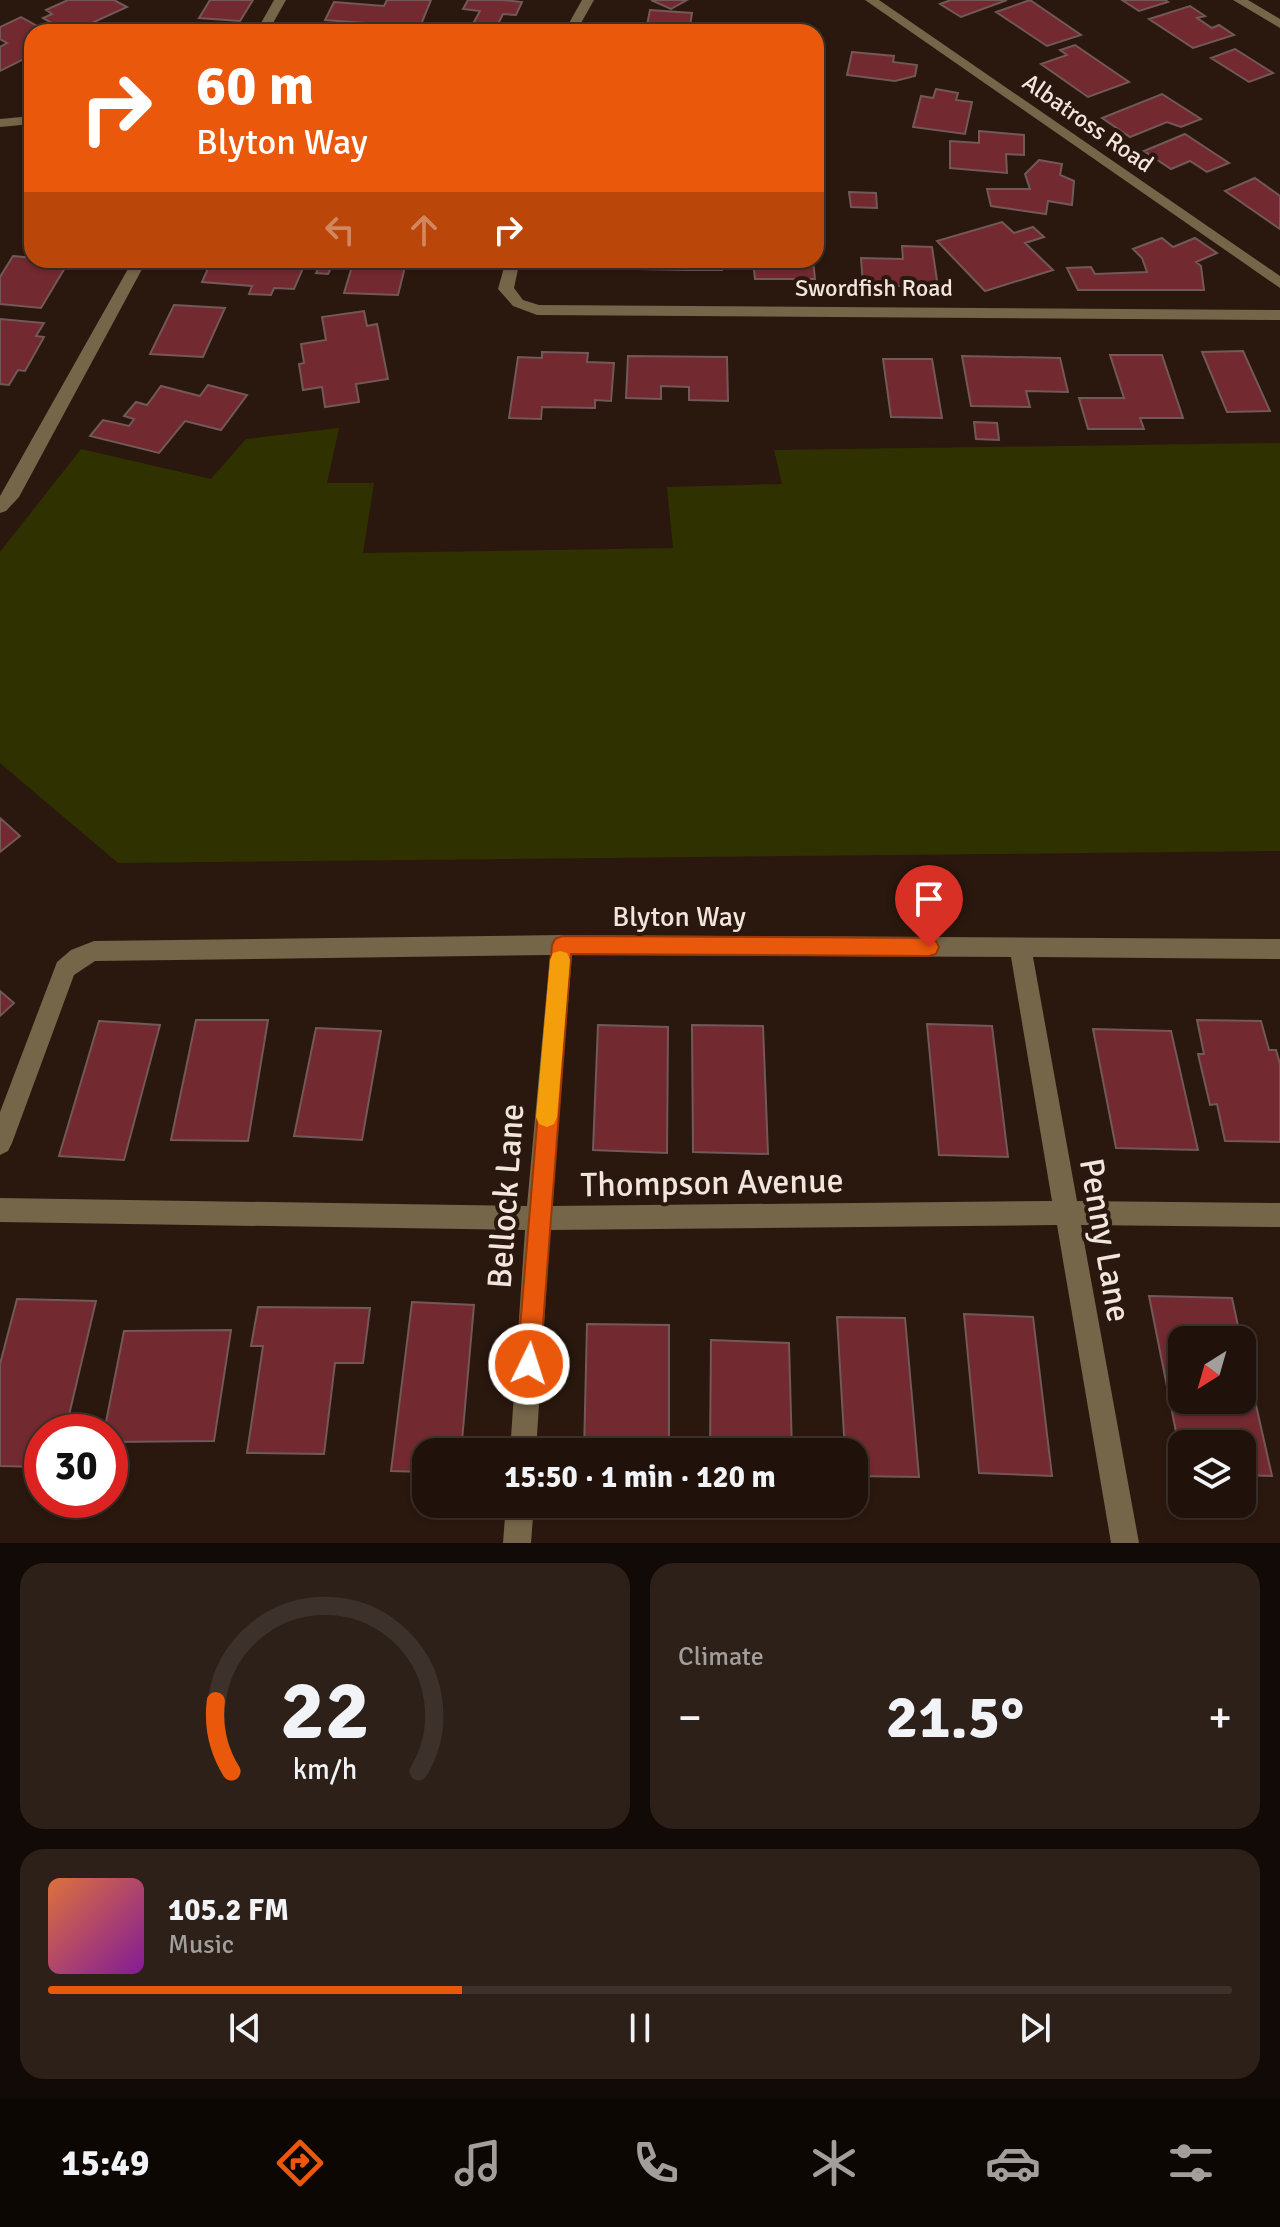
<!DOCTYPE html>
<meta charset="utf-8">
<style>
body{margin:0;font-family:Signika,sans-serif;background:#2d2018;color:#f1f3f6;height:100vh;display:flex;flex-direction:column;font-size:30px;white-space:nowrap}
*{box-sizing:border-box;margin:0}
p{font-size:26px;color:#a29e9c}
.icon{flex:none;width:44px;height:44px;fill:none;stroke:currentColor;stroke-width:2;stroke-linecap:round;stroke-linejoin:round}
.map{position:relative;height:1543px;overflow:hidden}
.side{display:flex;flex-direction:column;gap:20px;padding:20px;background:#120a06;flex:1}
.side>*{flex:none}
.hud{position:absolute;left:24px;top:24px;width:800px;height:244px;border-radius:24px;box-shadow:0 2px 6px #0004,0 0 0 2px #3d322b;background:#ea580c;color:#fff;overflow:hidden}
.needle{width:52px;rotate:217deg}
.controls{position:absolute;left:1168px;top:1326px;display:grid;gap:16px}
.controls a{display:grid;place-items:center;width:88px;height:88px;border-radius:16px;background:#20120a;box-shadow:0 2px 6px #0004,0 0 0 2px #3d322b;font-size:40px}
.speed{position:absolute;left:24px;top:1414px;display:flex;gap:16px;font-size:40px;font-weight:700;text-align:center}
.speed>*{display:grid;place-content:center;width:104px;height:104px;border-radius:50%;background:#20120a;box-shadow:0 2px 6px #0004,0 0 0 2px #3d322b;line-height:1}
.speed .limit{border:12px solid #d22;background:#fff;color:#111}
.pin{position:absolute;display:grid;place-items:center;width:68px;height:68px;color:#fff;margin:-82px -34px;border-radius:50% 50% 50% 0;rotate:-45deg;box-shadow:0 0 8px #0007}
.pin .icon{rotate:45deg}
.me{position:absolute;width:88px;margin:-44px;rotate:4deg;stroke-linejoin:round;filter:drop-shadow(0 0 6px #0008)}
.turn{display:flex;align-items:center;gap:28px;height:168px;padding:0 40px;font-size:36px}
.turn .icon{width:104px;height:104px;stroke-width:2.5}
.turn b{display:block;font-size:56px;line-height:68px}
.lanes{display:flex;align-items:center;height:76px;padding:0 40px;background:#0003;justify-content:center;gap:40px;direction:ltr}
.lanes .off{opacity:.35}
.big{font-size:60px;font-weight:800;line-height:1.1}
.side .widget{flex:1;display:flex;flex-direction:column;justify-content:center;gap:12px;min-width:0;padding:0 28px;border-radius:24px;background:#2d2018}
.side .dial{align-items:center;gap:0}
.dial svg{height:208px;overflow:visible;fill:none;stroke:#3d322b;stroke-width:7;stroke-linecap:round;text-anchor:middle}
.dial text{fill:#f1f3f6;stroke:none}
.song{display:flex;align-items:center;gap:24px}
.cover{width:96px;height:96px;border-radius:12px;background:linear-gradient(135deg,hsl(20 70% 55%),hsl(290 70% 35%))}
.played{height:8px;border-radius:4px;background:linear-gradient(90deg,#ea580c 35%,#3d322b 35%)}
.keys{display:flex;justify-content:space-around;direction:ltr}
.heat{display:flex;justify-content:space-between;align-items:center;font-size:44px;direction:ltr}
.side .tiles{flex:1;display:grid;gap:20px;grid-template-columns:1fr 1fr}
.widget:last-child{grid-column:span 2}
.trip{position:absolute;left:412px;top:1438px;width:456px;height:80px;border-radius:24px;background:#20120a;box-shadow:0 2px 6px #0004,0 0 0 2px #3d322b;font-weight:800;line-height:80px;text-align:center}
.tabs{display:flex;height:128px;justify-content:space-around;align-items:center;background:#0d0704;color:#a29e9c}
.tabs .icon{width:56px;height:56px}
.tabs .current{color:#ea580c}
.tabs b{font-size:36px;color:#f1f3f6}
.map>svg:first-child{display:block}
</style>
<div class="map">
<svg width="1280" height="1543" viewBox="0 0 1280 1543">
<rect width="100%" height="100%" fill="#2a180e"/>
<path fill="#2f3200" d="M339,428L327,483H374L363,553L673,548L667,487L782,484L774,450L1280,443V851L118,863L0,763V552L81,449L211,479L246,439Z"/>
<path fill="#722930" stroke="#725858" stroke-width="2" d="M68,0H114L127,7L79,29L69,24L61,28L43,18L52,14L46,10Z
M210,0H253L240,21L199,18Z
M387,0H431L420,27L325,20L334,2L384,6Z
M468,0H503L522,2L516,15L503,14L494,32H483L469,31L480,11L463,9Z
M651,0H687L671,9Z
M951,0H1007L961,17L940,4Z
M1030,0L1081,35L1047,46L996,12Z
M1122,0H1165L1168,2L1139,11Z
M1190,6L1205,16L1197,18L1212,28L1219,25L1234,35L1193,48L1149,19Z
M650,10L692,13L689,32H614L616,23L647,25Z
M21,17L48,32H32V55L0,71V47L7,43L0,39V27Z
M157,27L210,30L154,32Z
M1075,45L1129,82L1088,97L1041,64L1067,55L1060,50Z
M1235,49L1273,73L1249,82L1211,58Z
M852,52L894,56L893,62L917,65L915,76L895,81L847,75Z
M936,89L958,93L956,100L972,102L965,134L913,127L921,96L933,98Z
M1162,94L1201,119L1181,127L1167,122L1130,137L1102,118Z
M979,131L1024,135V155L1006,154L1007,173L950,168V141L979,143Z
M1185,134L1229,163L1207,172L1190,161L1171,169L1144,151Z
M1039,160L1062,164L1060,175L1074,181L1072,205L1048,201L1046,214L991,206L987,189H1030L1025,174Z
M1255,178L1280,196V229L1225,191Z
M849,192L876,193L877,208L851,207Z
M1002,222L1014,233L1033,227L1044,237L1025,243L1053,270L985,291L937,241Z
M1162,238L1173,247L1195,238L1217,253L1196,262L1201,266L1204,290H1078L1067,268L1091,267L1095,274L1147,272L1142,258L1133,249Z
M902,246L932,247L938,287L863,285L861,258L903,259Z
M13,256L69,261L41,308L0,304V277Z
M223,260H266L265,263L304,266L294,289L274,288L271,295L249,294L252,286L202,282L209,266L219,267Z
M322,260H335L328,274L316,273Z
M354,260H431L430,264L406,263L398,295L344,293Z
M639,260H686V270L639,269Z
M686,260H721L722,270H686Z
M753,260H813L815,279H755Z
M174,305L225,308L203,357L150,354Z
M364,311L367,326L377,324L388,379L356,384L359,402L325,407L322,387L303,390L299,364L304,363L301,344L326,340L322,317Z
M0,319L44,323L36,336L44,337L25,371L18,370L9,385L0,384Z
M1243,351L1270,411L1227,412L1202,352Z
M542,352L588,353L587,362L614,363L611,401L595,400V408L542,407L541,419L509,418L518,357L542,358Z
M1110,355H1162L1183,418H1140L1144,429H1088L1079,398H1124Z
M628,356L727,357L728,401L689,400V387L661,386V399L626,398Z
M962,356L1060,358L1068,392L1026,391L1030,407L971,406Z
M883,359H932L942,418L891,417Z
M208,385L247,395L221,430L185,421L159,453L90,436L103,420L129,426L134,419L124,416L136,402L147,405L161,386L200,396Z
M974,422L997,423L999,440L976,439Z
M0,818L20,836L0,852Z
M0,991L14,1003L0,1016Z
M196,1020H268L248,1141L171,1140Z
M1197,1020L1261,1021L1269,1050H1276L1280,1064V1142L1225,1141L1217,1104L1210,1105L1198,1054H1204Z
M99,1021L160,1025L124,1160L59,1156Z
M927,1024L992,1026L1008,1157L939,1155Z
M598,1025L668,1027L667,1153L593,1150Z
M692,1025L763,1026L768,1154L693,1152Z
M316,1028L381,1031L362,1140L294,1136Z
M1093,1029L1171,1031L1198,1150L1116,1148Z
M1149,1296L1232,1298L1241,1340H1182V1400H1242V1343L1272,1476L1242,1475V1444H1182V1462Z
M17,1299L96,1301L65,1432H42V1467L0,1466V1364Z
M412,1302L474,1305L461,1452H426V1472L391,1471Z
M258,1307L370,1308L363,1363H335L324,1454L247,1453L263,1346H251Z
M964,1314L1033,1317L1052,1476L979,1473Z
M837,1317L905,1318L919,1477L854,1476V1452H845Z
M587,1324L669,1325V1452H584Z
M231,1330L214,1441L110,1442V1432H104L124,1331Z
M711,1340L789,1343L792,1452H710Z"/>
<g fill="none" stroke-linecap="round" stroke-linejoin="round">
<path fill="#756549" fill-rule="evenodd" d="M274,0H286L268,32H256Z
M582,0H594L576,32H564Z
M865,0H879L1280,276V288Z
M1233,0H1248L1280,19V28Z
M32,116V124L0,127V119Z
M133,260H147L19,497L6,511L0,513V496Z
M506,260H520L514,288L523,300L539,305L1280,310V320L537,315L513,306L498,289Z
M562,935L1280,939V959L1033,957L1077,1201L1280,1203V1227L1081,1225L1139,1543H1111L1057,1225L550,1230L536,1452H510L525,1230L0,1222V1198L527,1206L550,955L95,961L74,975L12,1143L8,1151L0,1155V1112L57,962L71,950L94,941ZM572,955L1011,957L1052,1201L551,1206Z
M506,1504H534L531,1543H503Z"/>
</g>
<path fill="#ea580c" stroke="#983908" stroke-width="2" d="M562,936L929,938L936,941L939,947L936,954L929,956L571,954L540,1364L537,1373L529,1376L520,1373L517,1364L552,945L555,939Z"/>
<path fill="#f59e0b" d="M560,951L567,953L570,960L557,1117L554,1124L547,1127L539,1124L536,1117L550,960L553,953Z"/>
<g text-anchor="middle" stroke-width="8" stroke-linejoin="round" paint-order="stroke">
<g font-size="24" fill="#f2e5de" stroke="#2a180e">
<text transform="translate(1088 123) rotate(35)" y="8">Albatross Road</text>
<text x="874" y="296">Swordfish Road</text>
</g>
<g font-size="28" fill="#f2e5de" stroke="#2a180e">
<text x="679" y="926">Blyton Way</text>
</g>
<g font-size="34" fill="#f2e5de" stroke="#2a180e">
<text transform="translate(712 1182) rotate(-1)" y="12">Thompson Avenue</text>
<text transform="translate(505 1196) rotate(-86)" y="12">Bellock Lane</text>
<text transform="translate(1106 1240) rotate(80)" y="12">Penny Lane</text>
</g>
</g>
</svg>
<div class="controls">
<a><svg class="needle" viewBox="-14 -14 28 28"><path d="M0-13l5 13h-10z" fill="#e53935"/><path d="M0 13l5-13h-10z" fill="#a29e9c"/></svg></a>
<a><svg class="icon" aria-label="layers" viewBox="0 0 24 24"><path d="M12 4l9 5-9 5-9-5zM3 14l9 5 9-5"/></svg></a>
</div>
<div class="speed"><div class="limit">30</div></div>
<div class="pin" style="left:929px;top:947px;background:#d93025"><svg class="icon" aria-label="arrive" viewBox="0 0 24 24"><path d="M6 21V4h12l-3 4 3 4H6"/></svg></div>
<svg class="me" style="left:529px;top:1364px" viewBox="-20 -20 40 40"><circle r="17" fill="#ea580c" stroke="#fff" stroke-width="3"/><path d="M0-11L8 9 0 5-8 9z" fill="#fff"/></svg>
<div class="trip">15:50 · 1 min · 120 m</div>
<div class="hud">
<div class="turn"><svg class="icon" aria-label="right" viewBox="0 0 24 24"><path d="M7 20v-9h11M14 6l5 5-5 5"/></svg><div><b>60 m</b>Blyton Way</div></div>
<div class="lanes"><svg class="icon off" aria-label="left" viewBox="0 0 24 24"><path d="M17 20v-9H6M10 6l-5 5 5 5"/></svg><svg class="icon off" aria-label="ahead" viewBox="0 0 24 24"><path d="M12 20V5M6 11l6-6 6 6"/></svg><svg class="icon" aria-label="right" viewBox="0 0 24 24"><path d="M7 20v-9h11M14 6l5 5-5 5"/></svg></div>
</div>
</div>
<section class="side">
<div class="tiles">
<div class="widget dial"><svg viewBox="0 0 100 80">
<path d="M14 69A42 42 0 1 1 86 69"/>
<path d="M14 69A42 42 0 0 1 8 42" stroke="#ea580c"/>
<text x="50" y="56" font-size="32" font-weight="700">22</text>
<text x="50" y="72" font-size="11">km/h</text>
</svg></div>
<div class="widget"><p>Climate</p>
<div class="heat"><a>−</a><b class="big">21.5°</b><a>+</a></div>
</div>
<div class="widget">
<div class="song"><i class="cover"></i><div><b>105.2 FM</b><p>Music</p></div></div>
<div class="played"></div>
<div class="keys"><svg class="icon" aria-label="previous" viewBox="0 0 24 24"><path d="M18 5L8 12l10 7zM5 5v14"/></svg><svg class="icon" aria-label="pause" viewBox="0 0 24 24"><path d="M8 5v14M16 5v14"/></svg><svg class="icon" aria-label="next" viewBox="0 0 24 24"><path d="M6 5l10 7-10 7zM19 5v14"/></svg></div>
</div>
</div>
</section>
<nav class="tabs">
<b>15:49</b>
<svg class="icon current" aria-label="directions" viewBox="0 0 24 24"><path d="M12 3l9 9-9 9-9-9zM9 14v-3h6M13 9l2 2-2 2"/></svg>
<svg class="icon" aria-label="music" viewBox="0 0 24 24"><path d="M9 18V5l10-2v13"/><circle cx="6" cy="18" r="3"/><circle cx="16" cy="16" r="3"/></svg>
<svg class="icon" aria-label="phone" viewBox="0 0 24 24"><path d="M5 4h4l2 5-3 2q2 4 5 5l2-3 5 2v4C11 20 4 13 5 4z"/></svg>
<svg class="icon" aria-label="climate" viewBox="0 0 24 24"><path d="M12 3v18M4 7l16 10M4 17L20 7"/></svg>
<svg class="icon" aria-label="car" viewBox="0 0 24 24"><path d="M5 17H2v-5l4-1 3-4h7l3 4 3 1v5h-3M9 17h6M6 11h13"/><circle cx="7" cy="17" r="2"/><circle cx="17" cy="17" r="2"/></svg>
<svg class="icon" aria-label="filters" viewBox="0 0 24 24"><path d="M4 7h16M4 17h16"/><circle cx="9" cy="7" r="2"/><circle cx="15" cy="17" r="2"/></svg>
</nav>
